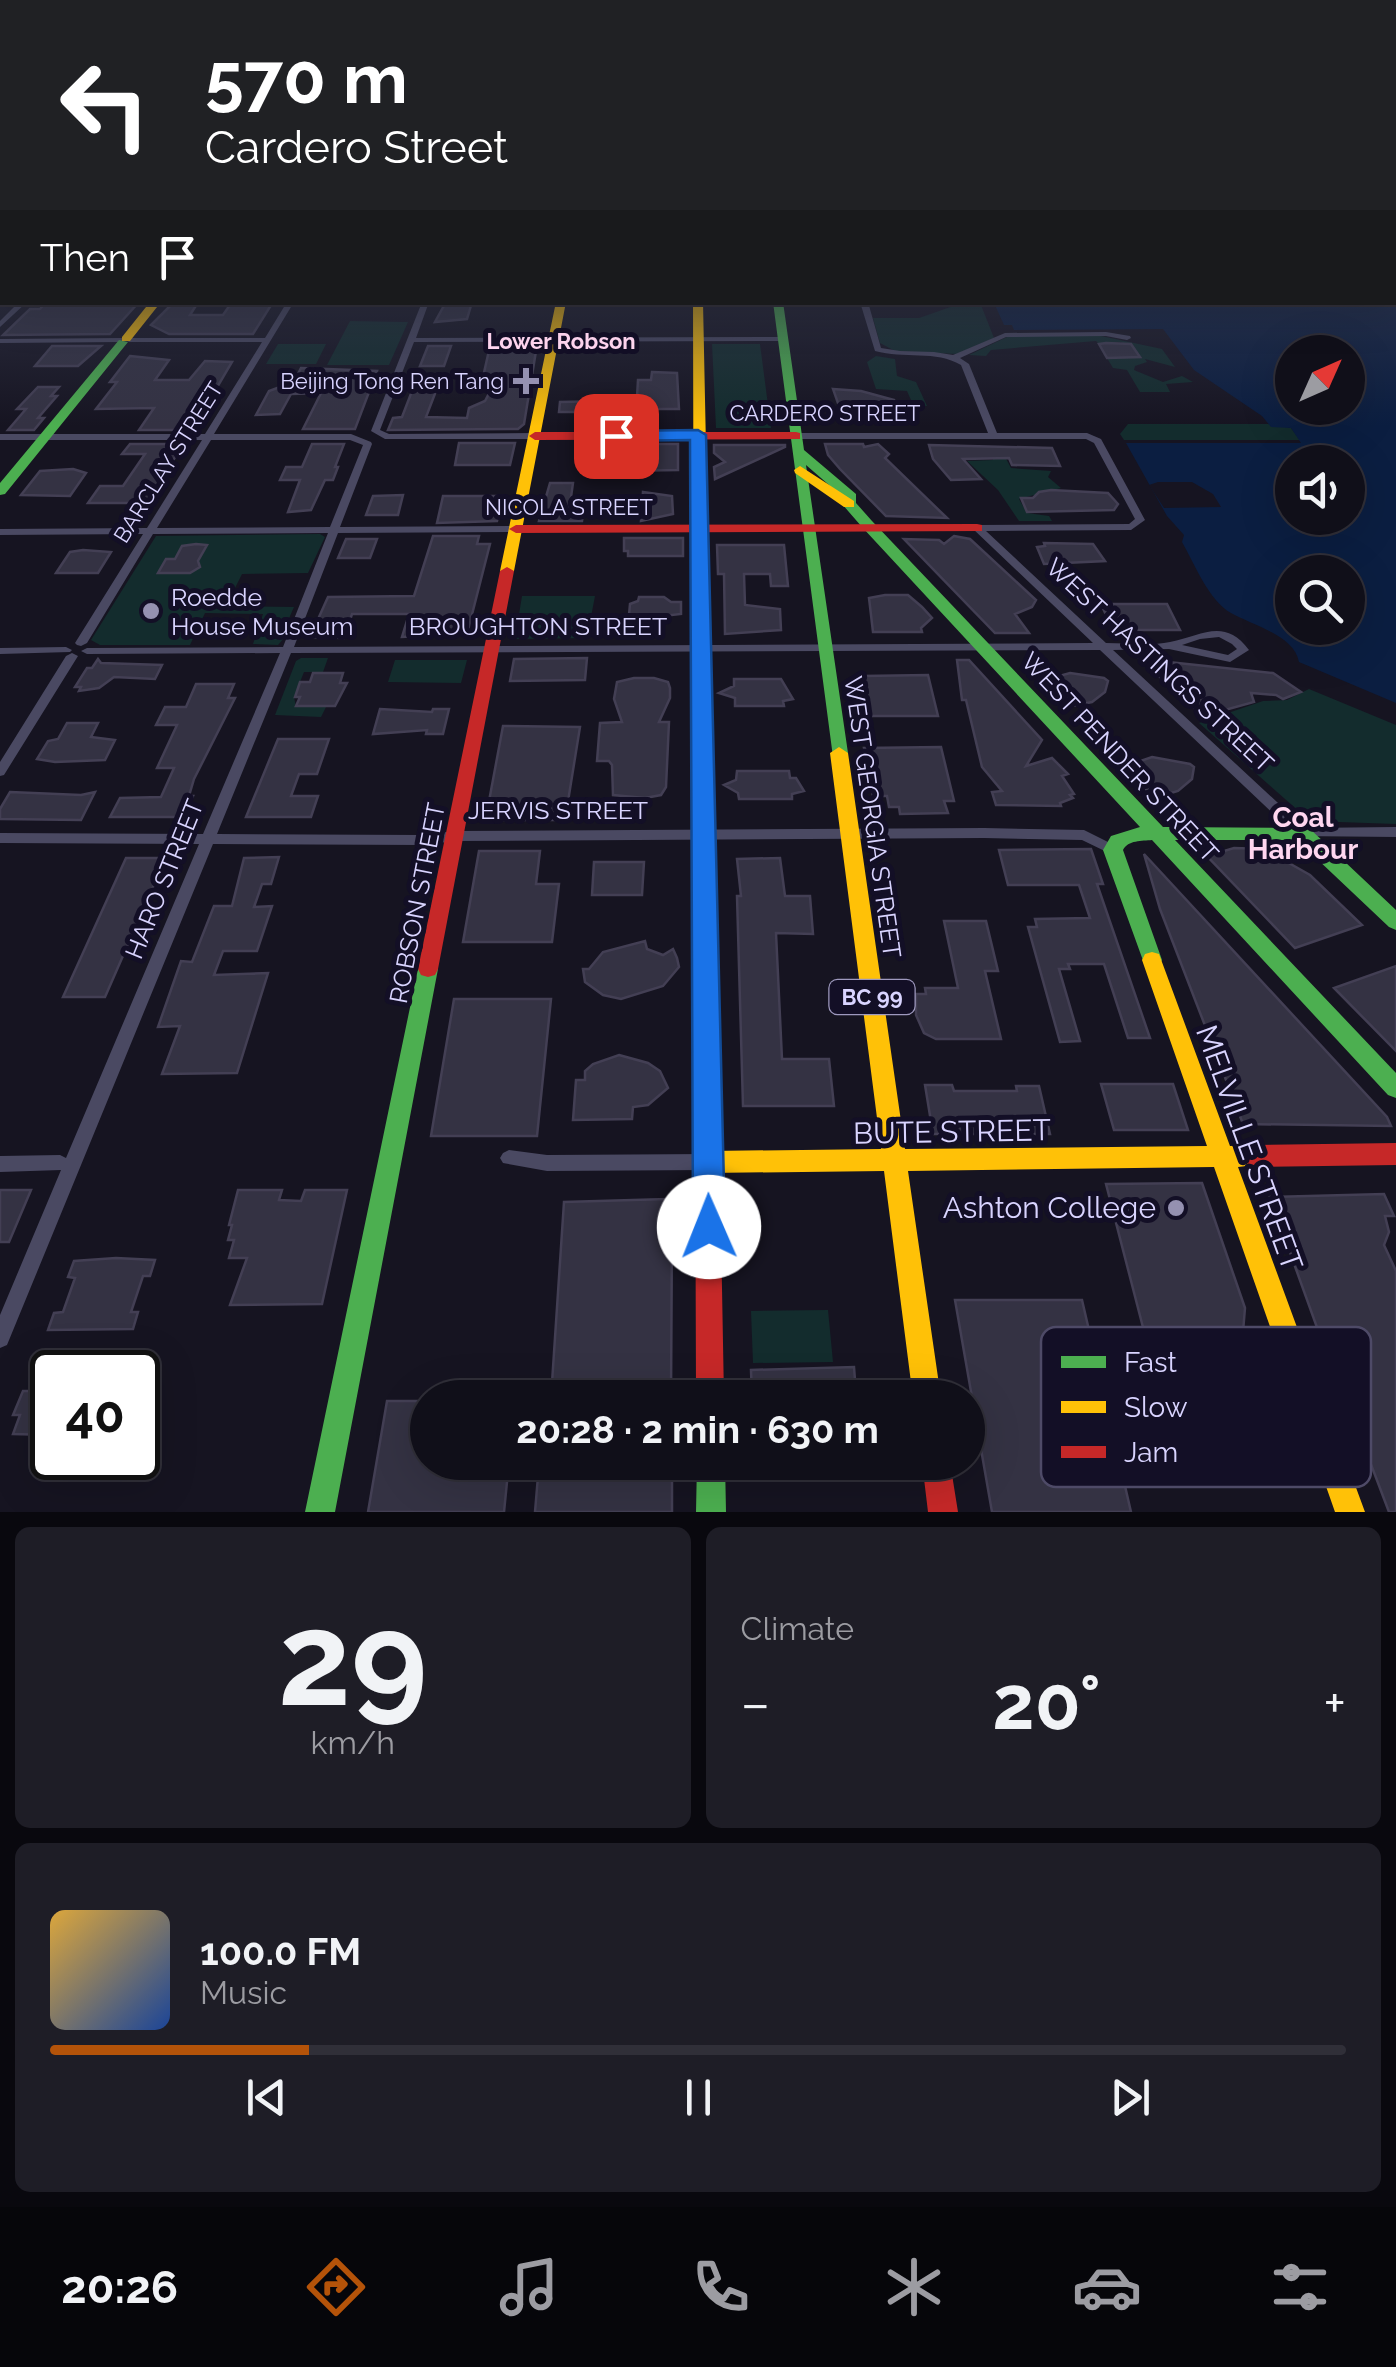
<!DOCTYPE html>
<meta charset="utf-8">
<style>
body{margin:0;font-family:Raleway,sans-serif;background:#1e1d26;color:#f1f3f6;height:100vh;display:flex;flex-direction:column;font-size:38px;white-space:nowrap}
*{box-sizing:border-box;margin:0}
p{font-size:32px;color:#9c9ca2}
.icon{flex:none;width:55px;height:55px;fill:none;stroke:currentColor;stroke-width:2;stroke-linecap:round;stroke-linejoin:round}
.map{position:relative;height:1512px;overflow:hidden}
.side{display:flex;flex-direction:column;gap:15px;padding:15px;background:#09080e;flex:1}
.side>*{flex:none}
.top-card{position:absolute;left:0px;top:0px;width:1398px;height:305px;box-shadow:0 10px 40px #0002,0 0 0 2px #302f38;background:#202124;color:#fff;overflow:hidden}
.needle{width:65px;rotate:45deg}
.fabs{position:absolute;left:1275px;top:335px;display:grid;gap:20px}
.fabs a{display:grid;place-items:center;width:90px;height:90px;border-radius:50%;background:#100f19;box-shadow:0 10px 40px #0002,0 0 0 2px #302f38;font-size:50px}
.speed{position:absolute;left:30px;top:1350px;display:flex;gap:20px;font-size:50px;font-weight:700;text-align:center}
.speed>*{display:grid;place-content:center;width:130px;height:130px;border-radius:50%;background:#100f19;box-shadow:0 10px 40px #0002,0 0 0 2px #302f38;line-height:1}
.speed .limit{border:5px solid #111;border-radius:15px;background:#fff;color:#111}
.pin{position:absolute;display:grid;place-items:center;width:85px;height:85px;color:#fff;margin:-42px;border-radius:20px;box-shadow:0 5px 15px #0006}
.me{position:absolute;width:110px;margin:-55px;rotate:359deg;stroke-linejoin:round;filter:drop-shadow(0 0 8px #0008)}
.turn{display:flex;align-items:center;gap:35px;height:210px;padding:0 40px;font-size:45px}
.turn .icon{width:130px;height:130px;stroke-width:2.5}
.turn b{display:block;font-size:70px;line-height:85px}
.then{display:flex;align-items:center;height:95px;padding:0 40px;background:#0003;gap:20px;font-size:38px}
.big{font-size:75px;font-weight:700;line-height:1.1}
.side .card{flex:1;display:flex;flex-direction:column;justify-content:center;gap:15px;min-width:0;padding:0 35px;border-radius:15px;background:#1e1d26}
.side .dial{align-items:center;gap:0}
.dial b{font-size:130px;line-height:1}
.song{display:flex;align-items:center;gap:30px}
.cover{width:120px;height:120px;border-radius:15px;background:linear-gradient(135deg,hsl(40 70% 55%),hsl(220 70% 35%))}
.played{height:10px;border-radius:5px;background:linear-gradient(90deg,#b45309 20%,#302f38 20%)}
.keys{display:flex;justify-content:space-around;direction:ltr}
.heat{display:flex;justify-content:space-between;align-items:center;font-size:55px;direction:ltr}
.side .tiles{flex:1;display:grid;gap:15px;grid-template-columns:1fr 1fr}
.card:last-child{grid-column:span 2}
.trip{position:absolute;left:410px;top:1380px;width:575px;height:100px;border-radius:50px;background:#100f19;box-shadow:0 10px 40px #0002,0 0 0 2px #302f38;font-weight:700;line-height:100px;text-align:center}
.tabs{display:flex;height:160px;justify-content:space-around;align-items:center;background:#06060a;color:#9c9ca2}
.tabs .icon{width:70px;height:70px}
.tabs .on{color:#b45309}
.tabs b{font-size:45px;color:#f1f3f6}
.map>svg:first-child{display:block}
</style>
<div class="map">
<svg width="1396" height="1512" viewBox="0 0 1396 1512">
<rect width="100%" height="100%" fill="#161421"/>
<path fill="#132c2d" d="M962,303L981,305L994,338L957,354L895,351L880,343L873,318H919Z
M350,321L408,322L389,365H327Z
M1009,336H1101L1162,349L1175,367L1145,359L1147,362L1135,366L1134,370L1163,382L1182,376L1193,382L1166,384L1170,392H1140L1127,370L1113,368L1107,358L1139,357L1121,342L1099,344L1096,341L991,350L986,356L969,355Z
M278,344H326L316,364H266Z
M712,344H760L771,428H716Z
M876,356L895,359L897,376L916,382L927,406L914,407L907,391L876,389L867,362Z
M1128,424H1268L1291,428L1300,440H1124L1120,434Z
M1003,453L1011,468L1051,471L1048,477L1061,488L1019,499L1027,513L1049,516L1052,521H1019L998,490L967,461L993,460L992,454Z
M320,534L325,537L308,573L242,574L226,606L294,607L283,632L285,637L278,645L253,644L263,614L205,613L190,645H100L91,640L156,536Z
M522,596H595L587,638L515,639Z
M301,658H328L323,672H304L294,697L296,707H326L321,717L275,715L296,661Z
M395,660H467L461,683L388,682Z
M1309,689L1396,725V824L1310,821L1199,723L1263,701L1287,700Z
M828,1310L833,1362L753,1363L751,1311Z"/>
<path fill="#0b1e41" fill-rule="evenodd" d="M1396,262V703L1299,662C1294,635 1252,625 1231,613C1209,601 1194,563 1182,542L1184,535L1167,516L1126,443H1301L1291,428L1271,427L1262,416L1194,370L1163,329L1014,330L1012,325H1004L994,303L1395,302ZM1292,352H1348V408H1292ZM1292,462H1348V518H1292ZM1292,572H1348V628H1292Z"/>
<path fill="#161421" d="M1158,482H1192L1213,494L1221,507L1164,508L1149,485Z"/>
<path fill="#343243" stroke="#433f54" stroke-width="2.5" d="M46,302H139L110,334L3,335L30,309H40Z
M232,302H273L253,334H169L151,325L172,304H197L190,315H223Z
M446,302H472L467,319L435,322Z
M1106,343L1131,344L1140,357L1107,358L1099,344Z
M537,345L524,424L518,429L388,430L393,418L402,417L412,391H436L426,417L467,418L469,408L485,401L497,378L483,377L490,346Z
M52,346H101L78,366H35Z
M428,346H451L444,366H420Z
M130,356L169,360L155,380H189L205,361L232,362L192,430H139L154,408L96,409L117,382H110Z
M301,368L377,371L355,429H303L321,393L291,394L280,414L256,415L269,391L280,387L287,374H298Z
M652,372L677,373L679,409H626L627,397H637L638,380H651Z
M38,387H59L51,396H57L38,418H44L34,430H8L26,409H17Z
M833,389L861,391L894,400V403L839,406Z
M608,401L607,412H559L560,402Z
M459,443H515L510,465H455Z
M130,444H179L172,454H177L147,503H88L100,486H123L145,454H122Z
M312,444H344L335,467H338L333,480H325L311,510L288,512L300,480H280L286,467H302Z
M623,444H678V470L621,471Z
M825,444H863L864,447L878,444L889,454L885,458L947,518L886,516L840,469L828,455Z
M714,445H785V447L715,479L714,467L725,462L714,453Z
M929,445L1052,448L1060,466L1012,465L1009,458L963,459L981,479L951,480L933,459Z
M73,469L86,473L70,496L21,495L40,471Z
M550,483H573L570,504H584L582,521H539Z
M1051,490L1108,493L1118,504L1114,510L1027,512L1021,498H1033L1039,492Z
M643,492L672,496L673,514L641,521Z
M403,495L398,515H366L373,496Z
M443,496H503L497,521L437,523Z
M433,536H479L477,544H490L467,634L402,637L409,614H352L344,638L310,637L328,597L414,596Z
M954,536L970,539L1036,600L1032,607L1015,614L1029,633H995L904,539L939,540L944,544Z
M624,538H683V556H628V551H624Z
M346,539H377L370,558H338Z
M1044,543L1093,544L1105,561L1044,564L1037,547L1045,546Z
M196,544L207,545L198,561L200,567L190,573H158L166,559H175L182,546Z
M717,545H784L788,586H771L770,574H744L745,605L780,609L781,630L725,634L724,574H718Z
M83,550L111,552L98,573H56L70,552Z
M885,595H908L922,607L932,618L921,628L922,632H873L869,598Z
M639,597H664L671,602H681V614L637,619V615H629L630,604L638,601Z
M1101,604H1167L1180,630H1113Z
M587,658L585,680L510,681L514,659Z
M98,659L101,663L162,665L155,679L114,677L99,688L79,691L81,687H75L87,668H92Z
M1140,659L1273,673L1301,692L1283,699L1276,695L1251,693L1254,702L1203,716Z
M957,660H969L1042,740L1026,766L1052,758L1068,774L1062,776L1074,794L1070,795L1073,798L1060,803L1061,806L996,805L992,792L1002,791L982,767L966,700H962Z
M313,673H343L340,683H347L335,706H296L300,697H295L300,682H310Z
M1070,673L1104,678L1108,681L1105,692L1092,702L1072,706L1065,704L1045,680Z
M928,675L938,716H871L864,676Z
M634,678H654L668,682L670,688V698L659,722H669L666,787L661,795L645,798L613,795L612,765L609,761H597L600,723L622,722L614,699L617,682Z
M734,679H781L793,699L783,701L784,706H735V698L719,693L734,686Z
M196,684H234L228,698H235L194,779L189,796H193L184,817H110L120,798L161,797L174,768H157L177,725H156L165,707H186Z
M380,709L432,712L433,709H449L443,734H426L427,730L373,734Z
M67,723H98L91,737L115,740L105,760L55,762L37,759L48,741L58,739Z
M503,726L580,727L565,820H498L487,812Z
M278,739H329L317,774H299L291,796H318L311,817H246Z
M941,747L954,801H944L948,813L900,814L899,807H889L887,796H873L864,748Z
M1152,757L1190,764L1194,767L1192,779L1178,791L1161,796L1150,794L1126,766Z
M737,771H789L790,778H796L804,791L792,794V799H739L738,793L724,785L736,780Z
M10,792L81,795L95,792L81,820L0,819V809Z
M1234,848L1264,849L1310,875L1362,925L1295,948L1207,856Z
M1091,849L1103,884H1097L1150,1038H1128L1104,964H1068L1070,969H1059L1080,1041L1060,1042L1028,927H1037L1035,919L1090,918L1079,885H1008L999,850Z
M479,851H540L536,884H559L552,942H463Z
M1144,854L1387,1117L1391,1126L1243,1124L1160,909Z
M279,857L271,884H262L254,907L272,906L257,951H223L214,975L268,973L237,1073L162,1074L180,1026L158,1027L181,961L192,962L214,906H232L244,858Z
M126,858H162L160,862H164L105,997H63Z
M780,858L785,896H810L813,934L776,933L782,1059H829L834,1106H743L737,896H741L737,859Z
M594,862H644L642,895H592Z
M944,921H986L998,971H985L1001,1039H936L924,1033L916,1015V994H926L925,988H958Z
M645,941L647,949L663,955L673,949L677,958L679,967L663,986L621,999L603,995L585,982L583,969H589L603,952Z
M1396,966V1051L1334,988Z
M454,999H551L537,1136H431Z
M619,1055L648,1063L660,1071L668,1088L648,1105L633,1107L632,1119L573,1120L576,1080H585V1071L593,1064Z
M1101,1084H1173L1188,1130H1114Z
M925,1085H952L954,1091H1017L1016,1086H1039L1050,1134H933Z
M1202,1183L1245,1308L1243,1332H1253L1276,1397H1256L1243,1351L1212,1352L1179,1359L1189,1399L1162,1401L1106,1184Z
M0,1190H31L9,1242H0Z
M238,1190H282L279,1200L301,1201L305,1190H347L322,1304L230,1305L247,1258H229L234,1240H228L232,1225H229Z
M1384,1194L1394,1216H1385L1389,1232L1384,1245L1396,1271V1512H1389L1347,1401H1357L1339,1358H1328L1270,1197Z
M667,1199L672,1225L671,1398H551L564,1202Z
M116,1258L155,1260L150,1276H143L131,1312H138L133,1329L48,1330L54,1313L63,1312L75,1278L68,1277L74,1261Z
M955,1300H1082L1131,1512H992Z
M854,1367L855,1380H872L874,1398H752L751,1370Z
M36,1375L52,1376V1435L13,1434L20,1415H13L23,1391H29Z
M387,1401H428V1462H509L504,1512H368Z
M546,1462H672V1512H535L538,1476L546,1475Z"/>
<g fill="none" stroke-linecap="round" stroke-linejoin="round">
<path fill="#4a4962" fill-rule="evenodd" d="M19,302H27L0,327V321Z
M287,302H294L214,434H351L371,442L372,444L340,527L516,526L521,529L516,532L338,533L294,647L1093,643L972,528L977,525L1129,524L1135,519L1094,443L1086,439H796L792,436L796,433H988L961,365C936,350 904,359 875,351L860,302H868L881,348L900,351L934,352L953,355L1005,333L1106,332L1130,336L1131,338L1127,340L1106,336L1006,337L960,358L969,364L997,433H1087L1101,439L1145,520L1131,530L986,531L1106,643C1126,643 1150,646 1170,642C1202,636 1224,617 1249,650L1230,662L1169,649L1113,650L1305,828L1396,827V837L1297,836L1100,650L291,653L217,834L423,835L455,831L984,828L1084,830L1118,847L1120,850L1118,853L1113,855L1082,840L984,838L455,841L423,845L213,844L7,1345L0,1348V1315L61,1170L0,1172V1156L60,1155L66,1158L199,844L0,843V833L203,834L280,653L87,654L81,651L87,648L283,647L328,533L153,534L87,643L81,646L77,645L75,643L143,534L0,535V529L147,528L202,440H0V434H205L262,342H129L125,340L129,338H265ZM211,440H350L363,445L330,527L157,528ZM1219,637L1232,644L1237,649L1228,655L1182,645L1200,639Z
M422,302H429L416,338L783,337L787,339L783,341L414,342L380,430L389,434L535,433L539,436L535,439H385L371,431Z
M123,338L124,340L120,342L0,343V339Z
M66,647L72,650L70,652L0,654V648Z
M72,653L78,656L4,775L0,776V762L66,656Z
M509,1150L547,1155L709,1154L715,1157L718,1162L715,1167L709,1170L547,1171L503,1163L500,1158L503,1153Z"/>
<path fill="#4caf50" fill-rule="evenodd" d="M773,302H783L804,450L856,494V503L872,521L1163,827L1309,828L1396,910V930L1389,927L1297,840H1175L1396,1073V1098L1388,1095L1152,840C1142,841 1128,840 1123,850L1162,960L1159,966L1152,968L1145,966L1103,850L1111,836L1140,827L862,527L842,504L844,498L806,465L848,753L839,759L833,757Z
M119,340L128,342L5,494L0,495V483Z
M428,961L435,963L438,969L335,1512H305L418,969L421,963Z
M697,1462H725L726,1512H696Z"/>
<path fill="#ffc107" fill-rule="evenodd" d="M150,302H161L130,341H122V337Z
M556,302H566L514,571L507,575L500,571Z
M693,302H703L712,738L703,744L694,738Z
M800,466L854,501V507H844L795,473L794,470Z
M839,747L848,753L905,1149L1207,1146L1142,960L1145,954L1152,952L1159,954L1230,1146L1256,1145L1264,1148L1268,1156L1264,1164L1238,1167L1365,1512H1335L1214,1167L908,1171L941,1398H913L884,1171L709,1173L701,1170L697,1162L701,1154L709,1151L881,1149L830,753Z"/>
<path fill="#c62828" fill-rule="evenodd" d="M1395,232H1396V240H1395Z
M0,262H2V268H0Z
M796,432L800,433V439L535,440L529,436L535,432Z
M977,524L982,525V531L516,533L509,529L516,525Z
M507,567L514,571L438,969L435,975L428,977L421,975L418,969L500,571Z
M703,732L712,738L724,1398H696L694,738Z
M1396,1143V1165L1256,1167L1248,1164L1244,1156L1248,1148L1256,1145Z
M922,1462H950L958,1512H928Z"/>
</g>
<linearGradient id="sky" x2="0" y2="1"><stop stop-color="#0c0b12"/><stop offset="0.5" stop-color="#363a4e"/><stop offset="1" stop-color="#363a4e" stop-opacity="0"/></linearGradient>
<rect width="1396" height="426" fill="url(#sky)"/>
<path fill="#1a73e8" stroke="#114b97" stroke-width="2.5" d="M698,430L706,435L725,1227L720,1238L709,1242L698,1238L693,1227L690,440L616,441L608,436L616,431Z"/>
<g fill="#9591b1" stroke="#130f26" stroke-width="4">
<path d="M521 366h10v10h10v10h-10v10h-10v-10h-10v-10h10z"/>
<circle cx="151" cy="611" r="10"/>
<circle cx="1176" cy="1208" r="10"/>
</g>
<g text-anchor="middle" stroke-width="10" stroke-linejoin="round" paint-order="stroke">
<g font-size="22" font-weight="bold" fill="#ffd6f0" stroke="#130f26">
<text x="561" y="349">Lower Robson</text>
</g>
<g font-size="22" fill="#d9d4ff" stroke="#130f26" text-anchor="end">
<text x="504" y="389">Beijing Tong Ren Tang</text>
</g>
<g font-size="22" fill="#d9d4ff" stroke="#130f26">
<text x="825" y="421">CARDERO STREET</text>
<text transform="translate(168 462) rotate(-58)" y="8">BARCLAY STREET</text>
<text x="569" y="515">NICOLA STREET</text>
</g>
<rect fill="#130f26" stroke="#9e99be" stroke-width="2.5" x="829.5" y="980" width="85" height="34" rx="8"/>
<g font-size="22" font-weight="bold" fill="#d9d4ff">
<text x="872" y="1005">BC 99</text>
</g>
<g font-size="25" fill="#d9d4ff" stroke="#130f26" text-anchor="start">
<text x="171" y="606">Roedde<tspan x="171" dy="29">House Museum</tspan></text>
</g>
<g font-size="25" fill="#d9d4ff" stroke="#130f26">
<text x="538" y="635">BROUGHTON STREET</text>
<text transform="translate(1160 665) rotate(43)" y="9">WEST HASTINGS STREET</text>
<text transform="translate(1120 757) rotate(47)" y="9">WEST PENDER STREET</text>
<text x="558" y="819">JERVIS STREET</text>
<text transform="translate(873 817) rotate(82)" y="9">WEST GEORGIA STREET</text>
<text transform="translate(164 879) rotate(-68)" y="9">HARO STREET</text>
<text transform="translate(417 903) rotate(-79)" y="9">ROBSON STREET</text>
</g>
<g font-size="28" font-weight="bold" fill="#ffd6f0" stroke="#130f26">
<text x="1303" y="827">Coal<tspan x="1303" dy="32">Harbour</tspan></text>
</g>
<g font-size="30" fill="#d9d4ff" stroke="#130f26">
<text transform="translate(952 1132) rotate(-1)" y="10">BUTE STREET</text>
<text transform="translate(1249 1148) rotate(70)" y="10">MELVILLE STREET</text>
</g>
<g font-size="30" fill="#d9d4ff" stroke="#130f26" text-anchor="end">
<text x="1156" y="1218">Ashton College</text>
</g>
</g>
<rect x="1041" y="1327" width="330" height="160" rx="15" fill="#130f26" stroke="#4e4a67" stroke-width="2.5"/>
<rect x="1061" y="1356" width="45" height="12" fill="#4caf50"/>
<rect x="1061" y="1401" width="45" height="12" fill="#ffc107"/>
<rect x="1061" y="1446" width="45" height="12" fill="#c62828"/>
<g font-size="28" fill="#d9d4ff">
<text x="1124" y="1372">Fast</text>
<text x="1124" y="1417">Slow</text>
<text x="1124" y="1462">Jam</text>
</g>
</svg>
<div class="fabs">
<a><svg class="needle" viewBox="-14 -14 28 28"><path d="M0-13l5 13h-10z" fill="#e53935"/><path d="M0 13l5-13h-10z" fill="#9c9ca2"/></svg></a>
<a><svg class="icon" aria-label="sound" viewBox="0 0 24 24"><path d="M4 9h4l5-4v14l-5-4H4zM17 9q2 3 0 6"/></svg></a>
<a><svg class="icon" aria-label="search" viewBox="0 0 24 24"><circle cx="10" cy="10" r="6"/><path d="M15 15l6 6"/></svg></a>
</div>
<div class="speed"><div class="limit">40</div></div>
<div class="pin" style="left:616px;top:436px;background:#d93025"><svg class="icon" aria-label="arrive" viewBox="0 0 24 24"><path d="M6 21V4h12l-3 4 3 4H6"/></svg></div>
<svg class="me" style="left:709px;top:1227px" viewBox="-20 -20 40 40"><circle r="19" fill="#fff"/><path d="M0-13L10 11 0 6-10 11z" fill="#1a73e8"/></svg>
<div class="trip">20:28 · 2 min · 630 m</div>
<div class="top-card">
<div class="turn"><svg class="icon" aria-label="left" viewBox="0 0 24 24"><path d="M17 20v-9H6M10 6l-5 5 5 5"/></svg><div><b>570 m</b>Cardero Street</div></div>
<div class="then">Then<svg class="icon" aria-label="arrive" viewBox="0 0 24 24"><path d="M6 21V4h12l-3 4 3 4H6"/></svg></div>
</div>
</div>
<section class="side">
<div class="tiles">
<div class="card dial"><b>29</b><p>km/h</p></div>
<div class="card"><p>Climate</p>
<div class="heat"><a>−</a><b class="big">20°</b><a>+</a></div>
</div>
<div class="card">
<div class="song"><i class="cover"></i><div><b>100.0 FM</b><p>Music</p></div></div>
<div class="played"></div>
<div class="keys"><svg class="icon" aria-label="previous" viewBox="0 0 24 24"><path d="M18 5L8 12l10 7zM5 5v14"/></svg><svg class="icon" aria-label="pause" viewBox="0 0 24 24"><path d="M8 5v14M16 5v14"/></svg><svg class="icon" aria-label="next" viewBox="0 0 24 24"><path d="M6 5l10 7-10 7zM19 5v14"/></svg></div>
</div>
</div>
</section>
<nav class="tabs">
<b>20:26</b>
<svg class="icon on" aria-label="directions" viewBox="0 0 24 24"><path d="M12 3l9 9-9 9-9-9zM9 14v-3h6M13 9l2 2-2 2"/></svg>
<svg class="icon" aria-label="music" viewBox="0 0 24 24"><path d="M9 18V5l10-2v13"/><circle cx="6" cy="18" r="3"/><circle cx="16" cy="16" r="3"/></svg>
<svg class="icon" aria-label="phone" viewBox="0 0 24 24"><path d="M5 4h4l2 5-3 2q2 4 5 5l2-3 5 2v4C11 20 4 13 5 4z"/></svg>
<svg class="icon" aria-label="climate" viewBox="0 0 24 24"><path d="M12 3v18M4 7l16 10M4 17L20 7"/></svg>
<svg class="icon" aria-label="car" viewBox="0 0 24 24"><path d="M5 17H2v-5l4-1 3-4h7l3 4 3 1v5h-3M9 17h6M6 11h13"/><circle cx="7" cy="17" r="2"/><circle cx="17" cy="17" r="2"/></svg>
<svg class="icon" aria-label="filters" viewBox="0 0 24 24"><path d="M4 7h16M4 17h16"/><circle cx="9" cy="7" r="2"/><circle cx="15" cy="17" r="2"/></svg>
</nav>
